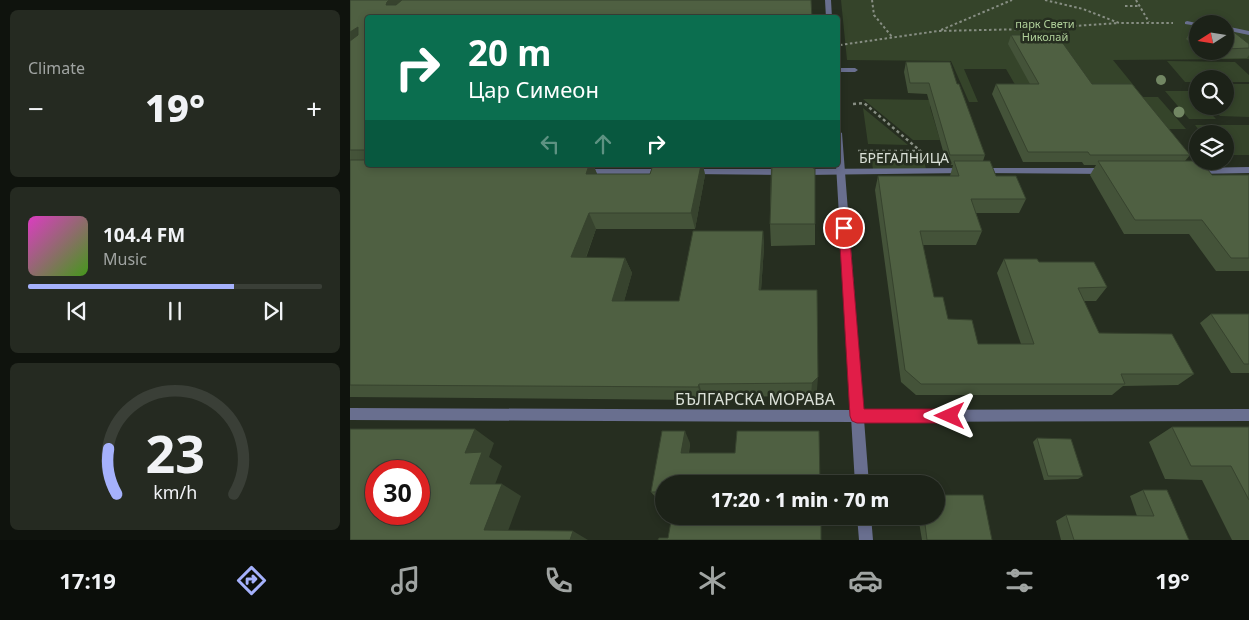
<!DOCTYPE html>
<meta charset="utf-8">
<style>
body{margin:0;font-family:"Noto Sans",sans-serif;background:#252a21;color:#f1f3f6;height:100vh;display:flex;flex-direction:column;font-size:19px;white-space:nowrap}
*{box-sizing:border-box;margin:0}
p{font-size:16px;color:#a0a4a2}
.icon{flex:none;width:28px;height:28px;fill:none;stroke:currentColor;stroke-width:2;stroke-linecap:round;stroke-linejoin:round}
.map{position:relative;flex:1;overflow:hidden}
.side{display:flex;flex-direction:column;gap:10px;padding:10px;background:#0f130d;width:350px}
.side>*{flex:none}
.banner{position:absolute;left:15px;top:15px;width:475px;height:152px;border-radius:5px;box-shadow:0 2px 8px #0003,0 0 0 1px #3a3f37;background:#0b6e4f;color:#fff;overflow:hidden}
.needle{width:32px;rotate:258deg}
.fabs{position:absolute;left:839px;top:15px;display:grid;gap:10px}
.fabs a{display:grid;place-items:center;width:45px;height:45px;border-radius:50%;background:#1c2218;box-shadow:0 2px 8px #0003,0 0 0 1px #3a3f37;font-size:25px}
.speed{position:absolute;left:15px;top:460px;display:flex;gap:10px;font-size:25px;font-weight:700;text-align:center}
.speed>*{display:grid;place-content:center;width:65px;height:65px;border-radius:50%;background:#1c2218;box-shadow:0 2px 8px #0003,0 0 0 1px #3a3f37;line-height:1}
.speed .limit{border:8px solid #d22;background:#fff;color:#111}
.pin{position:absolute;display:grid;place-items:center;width:42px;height:42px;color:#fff;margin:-21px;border:2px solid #fff;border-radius:50%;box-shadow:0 1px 5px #0007}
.me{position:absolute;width:55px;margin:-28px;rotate:270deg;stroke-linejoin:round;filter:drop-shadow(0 0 4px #0008)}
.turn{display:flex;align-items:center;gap:18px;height:105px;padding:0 20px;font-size:22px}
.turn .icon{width:65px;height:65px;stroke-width:2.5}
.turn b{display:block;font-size:35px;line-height:42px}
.lanes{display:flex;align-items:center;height:48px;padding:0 20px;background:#0003;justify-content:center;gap:25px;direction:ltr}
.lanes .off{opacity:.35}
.big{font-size:38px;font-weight:800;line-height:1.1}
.side .widget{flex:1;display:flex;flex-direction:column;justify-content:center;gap:8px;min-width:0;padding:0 18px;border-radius:8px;background:#252a21}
.side .dial{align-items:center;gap:0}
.dial svg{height:130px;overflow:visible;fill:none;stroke:#3a3f37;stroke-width:7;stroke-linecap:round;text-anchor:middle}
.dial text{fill:#f1f3f6;stroke:none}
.song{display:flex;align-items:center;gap:15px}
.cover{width:60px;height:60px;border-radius:8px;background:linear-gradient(135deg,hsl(310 70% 55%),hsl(100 70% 35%))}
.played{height:5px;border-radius:2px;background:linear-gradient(90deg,#a5b1fc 70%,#3a3f37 70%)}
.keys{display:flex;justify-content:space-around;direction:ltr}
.heat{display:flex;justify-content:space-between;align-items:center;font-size:28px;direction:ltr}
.trip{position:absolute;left:305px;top:475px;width:290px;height:50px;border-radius:25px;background:#1c2218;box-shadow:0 2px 8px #0003,0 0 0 1px #3a3f37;font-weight:800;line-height:50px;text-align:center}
.tab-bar{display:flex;height:80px;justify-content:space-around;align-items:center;background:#0b0e0a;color:#a0a4a2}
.tab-bar .icon{width:35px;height:35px}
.tab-bar .current{color:#a5b1fc}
.tab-bar b{font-size:22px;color:#f1f3f6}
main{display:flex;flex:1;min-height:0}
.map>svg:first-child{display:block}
</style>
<main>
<section class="side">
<div class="widget"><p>Climate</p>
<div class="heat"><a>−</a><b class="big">19°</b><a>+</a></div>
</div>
<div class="widget">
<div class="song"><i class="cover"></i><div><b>104.4 FM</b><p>Music</p></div></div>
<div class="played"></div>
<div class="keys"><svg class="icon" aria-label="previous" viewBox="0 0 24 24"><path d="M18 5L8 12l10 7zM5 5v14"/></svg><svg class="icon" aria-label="pause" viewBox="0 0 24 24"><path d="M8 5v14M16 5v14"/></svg><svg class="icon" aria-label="next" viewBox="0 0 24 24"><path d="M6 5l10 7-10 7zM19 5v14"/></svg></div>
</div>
<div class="widget dial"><svg viewBox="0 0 100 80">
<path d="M14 69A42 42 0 1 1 86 69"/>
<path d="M14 69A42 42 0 0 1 9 41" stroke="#a5b1fc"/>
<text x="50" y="56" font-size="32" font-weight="700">23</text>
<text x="50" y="72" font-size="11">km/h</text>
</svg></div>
</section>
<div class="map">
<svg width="899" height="540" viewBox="0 0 899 540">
<rect width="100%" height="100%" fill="#262e20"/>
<path fill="#35442a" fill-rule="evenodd" d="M491,0H899V59L763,60L785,87L667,88L656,69H614L628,102H619L601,61L497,60ZM848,24H875V51H848Z
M817,61L885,62L899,75V82H875V79H848L847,82H835Z
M875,84H899V117L870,116L860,106H875Z
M815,91H840L847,99L848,106H854L866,119H839Z
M785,97H808L836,129H811Z
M513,99L582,100L580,107L590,140H563Z
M513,108L558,145L518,144Z
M845,125H899V155H875V134H852Z
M521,156H568L574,161L576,169H523Z"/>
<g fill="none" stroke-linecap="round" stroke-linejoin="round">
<path stroke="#878e83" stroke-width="2" stroke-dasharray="2.5 2.5" stroke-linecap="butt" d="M522,0L524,15L543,38
M695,0L733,9L769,23H823
M786,0L799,22
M775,6H789
M591,30L662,0
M490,45L588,31L679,29L769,23"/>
<path stroke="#878e83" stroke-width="2.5" stroke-dasharray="3 3" stroke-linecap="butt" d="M503,104L514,103L574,154
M508,151H570"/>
<path fill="#696f8f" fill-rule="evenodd" d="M837,21L851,24H848V26L835,24V22Z
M875,26L899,31V35L875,30Z
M488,68H505L508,70L505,72H488Z"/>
<path fill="#696f8f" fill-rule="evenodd" d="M899,167V173L845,174L841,171L845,168Z
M613,168L616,169V173L453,175L449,172L453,169Z
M633,168H756L760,171L756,174L630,173V169Z
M233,169H313L317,172L313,175L230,174L229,172Z
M343,169H436L440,172L436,175L340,174L339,172Z
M0,408L507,410L899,409V421L507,422L0,420Z"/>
<path fill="#696f8f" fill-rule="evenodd" d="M475,0H481L482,18H476Z
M488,131L492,133L519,484H505L486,165H488Z
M507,516H521L523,540H509Z"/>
</g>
<g fill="#728763">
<circle cx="811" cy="80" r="5"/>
<circle cx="829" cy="112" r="5.5"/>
</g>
<path fill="#445339" d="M0,0L18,18V165H252V166H244L247,174H300L303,165H353L355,175L345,229H246L236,258H275L282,273L274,301H329L413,231L414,247L411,290L467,390L461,396L353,397V400L0,397Z
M842,29H848V49L836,39Z
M875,29L899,44V55L897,58L857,59L849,51H875Z
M661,35L742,84L840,155L835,161L862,175H899V271H866L839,234H774L740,175L746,165H734L732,162H673L642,94L646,84H680L658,44Z
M556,62L607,84L635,155L633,161L646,176L676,199L669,213H626L632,231L626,245H573L584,297L598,319L628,344H671L647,273L654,259L689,262L757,287L746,301H734L749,333L844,374L828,385L773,386L762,395H566L551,382L525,190L528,176H600L603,165H597L577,94L558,93L554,72Z
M421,165H458L465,224V245L421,246L420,224Z
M861,314H899V373H881L850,323Z
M822,427H899V540H882L852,480L815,479L799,442Z
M469,431L314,484V501H309L301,492L340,443L339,453H385Z
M687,438L733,476L728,479L694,480L683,442Z
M793,490L839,540H711L706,521L716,515L787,516L780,496Z
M568,516H586L642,540H572Z"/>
<path fill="#37432e" d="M39,0H65L46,17L36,5L37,2Z
M8,27L18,41L0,55V32Z
M239,165H243L248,176L236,174Z
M351,165H353L355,175L345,229L341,213Z
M239,213L246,229L230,273L221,257Z
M413,231L414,247L410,305L409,290Z
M275,258L282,273L270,316L262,301Z
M468,377L467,390L461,396L462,383Z
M349,384L353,397V400L348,387Z
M125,429L144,443L139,457L152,466L141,495L120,484L115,453Z
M335,431L340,443L337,465L331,453Z
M152,484L171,496L155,539L134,530Z
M223,531L238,540H220Z"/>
<path fill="#4f6042" stroke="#37432e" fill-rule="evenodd" d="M0,0H39L37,2L36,5H46L52,0H461L462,18H18V150H0V41L8,35V27L0,32Z
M842,29H848V34Z
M875,29H880L899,44V48L875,49Z
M661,35H707L742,84H782L840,155H740L738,152H678L646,84H689Z
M556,62H600L607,84H609L635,155H600L579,83H560Z
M0,160H18V165H239L236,174H300L303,165H351L341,213H239L221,257L275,258L262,301H329L343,231H413L409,290H467L468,377L462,383L349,384L348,387L0,385Z
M604,161H640L646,176H666L676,199H621L632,231H570L584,297H593L598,319L622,320L628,344H684L654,259H687L689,262H744L757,287L728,288L749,333L822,334L844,374H771L775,384H571L555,370L528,176H609Z
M748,161H851L862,175H899V258H881L852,220H785Z
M422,165H458L465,169V224H420Z
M861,314H899V364H894Z
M822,427H899V500L881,466H841Z
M0,429H125L115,453L132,452L120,484H152L134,530L223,531L220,540H0ZM26,471H69V514H26Z
M312,431H335L331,453H385L387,431H469L470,484H314V492H301Z
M687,438L721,439L733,476H698Z
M793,490H817L839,540H724L716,515L804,516Z
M586,495H633L642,540H577L574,516H586Z
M322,516H471V540H308L309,538H318Z"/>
<path fill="#e11d48" stroke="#92132f" d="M494,224L499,228L514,409H600L605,411L607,416L605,421L600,423H507L502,421L500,416L489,228Z"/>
<g text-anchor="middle" stroke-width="5" stroke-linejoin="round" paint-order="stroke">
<g font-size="11" fill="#b0d09a" stroke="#262e20">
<text x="695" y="28">парк Свети<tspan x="695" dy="13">Николай</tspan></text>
</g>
<g font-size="14" fill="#dbe1d8" stroke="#262e20">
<text x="554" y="163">БРЕГАЛНИЦА</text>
</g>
<g font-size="16" fill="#dbe1d8" stroke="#262e20">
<text x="405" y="405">БЪЛГАРСКА МОРАВА</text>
</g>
</g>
</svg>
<div class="fabs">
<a><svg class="needle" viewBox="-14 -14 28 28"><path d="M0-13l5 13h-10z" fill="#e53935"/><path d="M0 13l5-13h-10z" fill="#a0a4a2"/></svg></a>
<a><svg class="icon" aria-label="search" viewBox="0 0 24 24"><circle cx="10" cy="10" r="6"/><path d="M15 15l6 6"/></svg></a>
<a><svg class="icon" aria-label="layers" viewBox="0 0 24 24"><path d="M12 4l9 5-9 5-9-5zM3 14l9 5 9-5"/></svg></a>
</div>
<div class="speed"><div class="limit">30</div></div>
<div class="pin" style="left:494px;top:228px;background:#d93025"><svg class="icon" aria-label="arrive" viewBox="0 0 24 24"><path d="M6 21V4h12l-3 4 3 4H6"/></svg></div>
<svg class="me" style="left:600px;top:416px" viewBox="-20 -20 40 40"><path d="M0-17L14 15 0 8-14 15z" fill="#e11d48" stroke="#fff" stroke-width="4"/></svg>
<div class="trip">17:20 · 1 min · 70 m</div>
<div class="banner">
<div class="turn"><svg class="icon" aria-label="right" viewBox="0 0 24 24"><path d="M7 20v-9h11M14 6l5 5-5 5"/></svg><div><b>20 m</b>Цар Симеон</div></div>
<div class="lanes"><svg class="icon off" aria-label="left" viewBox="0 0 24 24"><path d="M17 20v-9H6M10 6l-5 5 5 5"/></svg><svg class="icon off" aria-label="ahead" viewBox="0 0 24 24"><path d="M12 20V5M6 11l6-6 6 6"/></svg><svg class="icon" aria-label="right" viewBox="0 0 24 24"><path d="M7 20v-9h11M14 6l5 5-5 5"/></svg></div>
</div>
</div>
</main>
<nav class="tab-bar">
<b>17:19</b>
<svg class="icon current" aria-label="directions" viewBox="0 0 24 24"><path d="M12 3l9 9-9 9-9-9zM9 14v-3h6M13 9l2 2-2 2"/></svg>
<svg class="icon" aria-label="music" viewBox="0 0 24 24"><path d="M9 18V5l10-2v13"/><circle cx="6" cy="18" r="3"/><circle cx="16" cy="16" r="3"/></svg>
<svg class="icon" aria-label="phone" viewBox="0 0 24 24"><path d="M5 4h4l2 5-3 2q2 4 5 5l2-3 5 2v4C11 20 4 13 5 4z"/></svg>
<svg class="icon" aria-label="climate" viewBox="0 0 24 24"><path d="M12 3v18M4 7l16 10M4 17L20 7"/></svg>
<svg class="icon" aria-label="car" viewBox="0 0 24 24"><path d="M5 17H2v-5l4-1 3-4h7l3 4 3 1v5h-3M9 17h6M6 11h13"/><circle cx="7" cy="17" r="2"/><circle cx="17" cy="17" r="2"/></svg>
<svg class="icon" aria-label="filters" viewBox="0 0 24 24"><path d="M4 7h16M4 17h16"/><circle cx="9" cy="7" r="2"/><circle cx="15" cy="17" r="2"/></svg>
<b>19°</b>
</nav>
